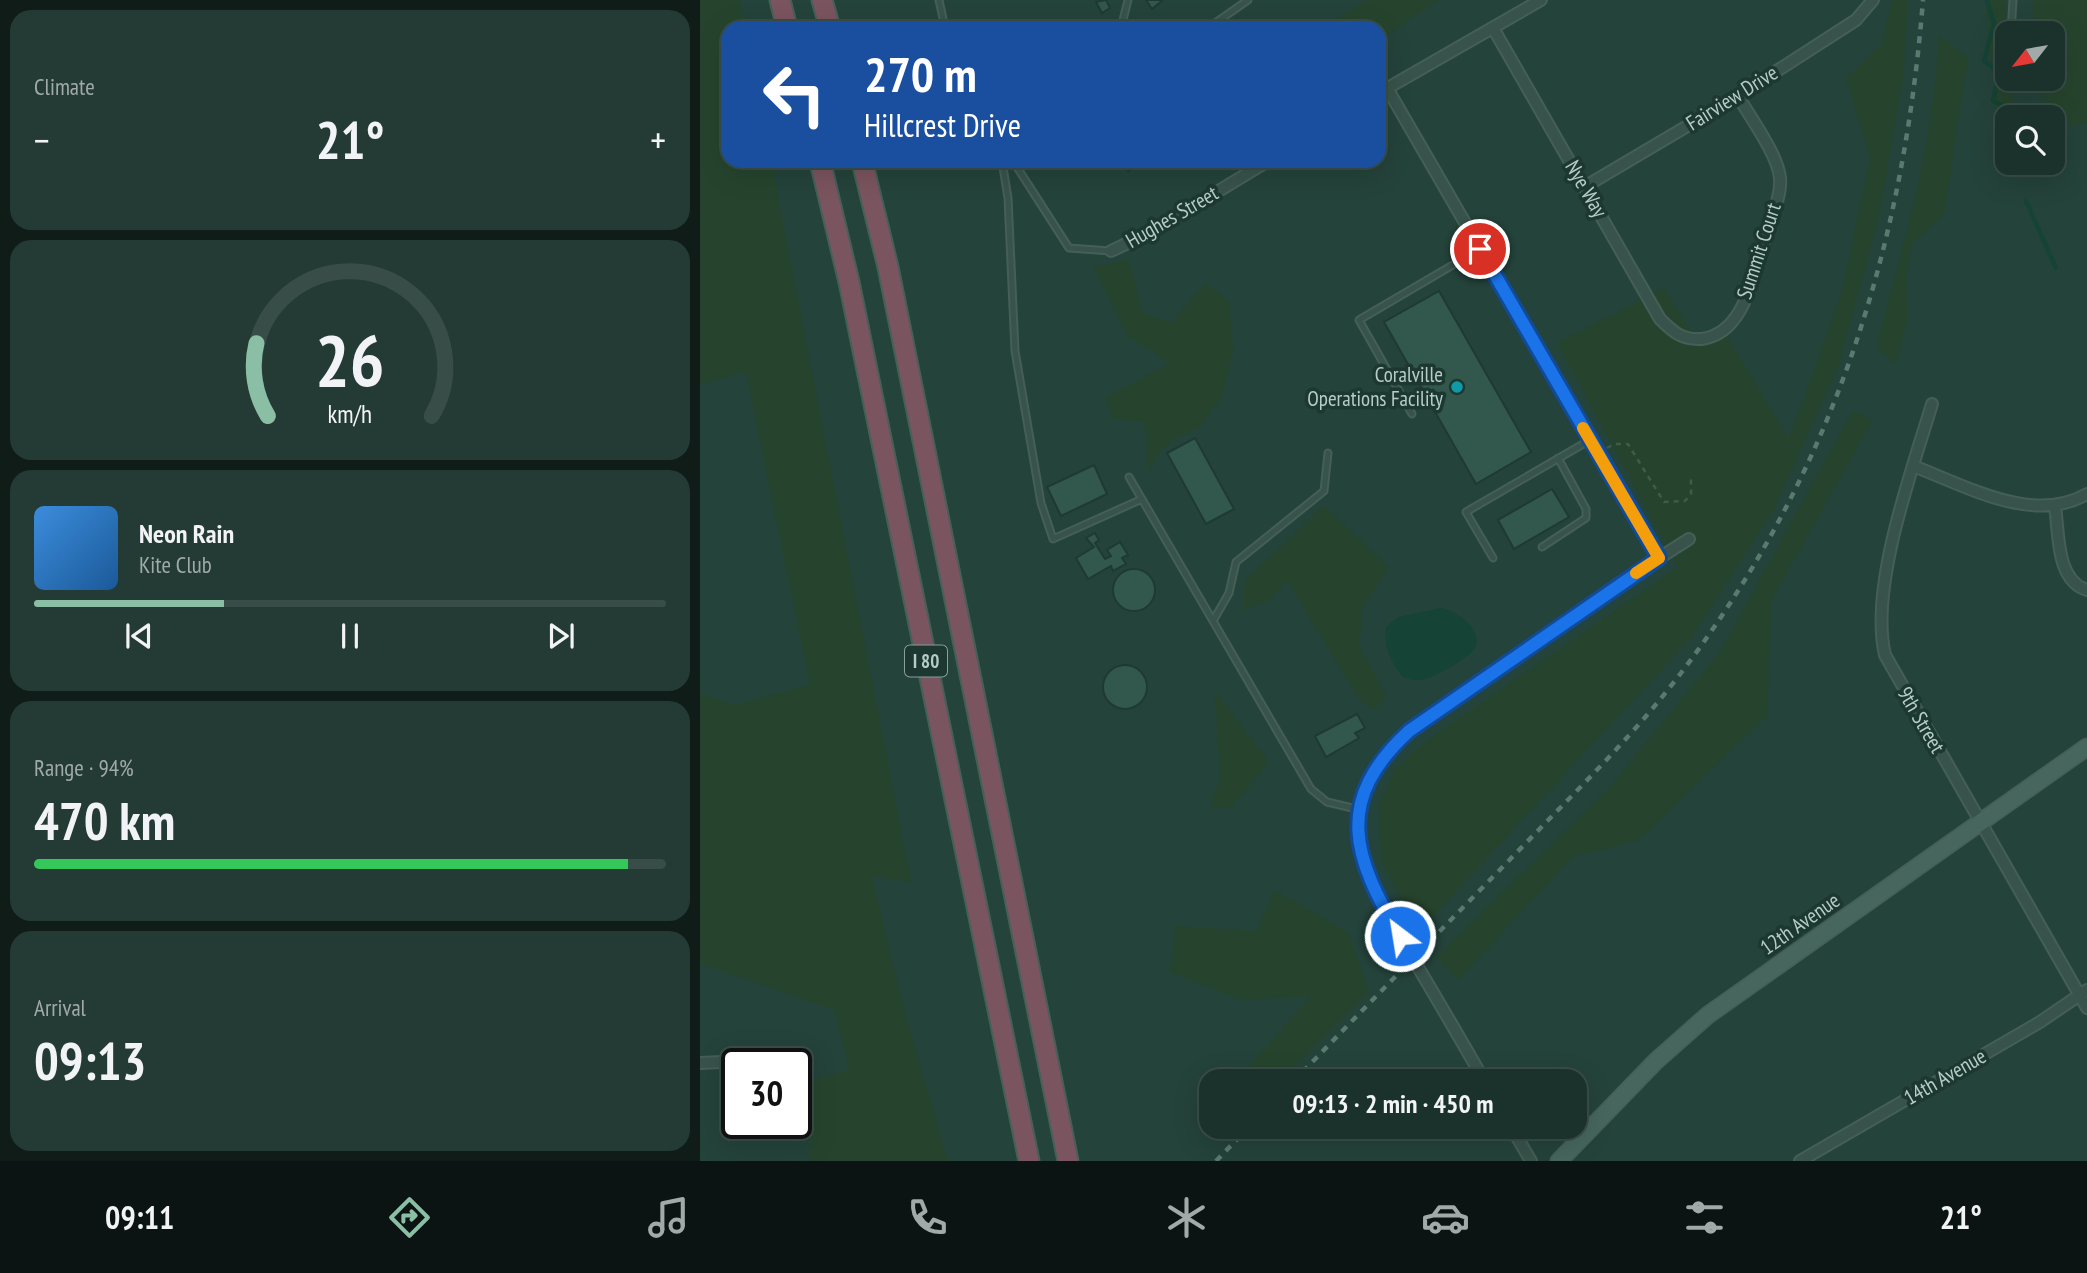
<!DOCTYPE html>
<meta charset="utf-8">
<style>
body{margin:0;font-family:"PT Sans Narrow",sans-serif;background:#243a34;color:#f1f3f6;height:100vh;display:flex;flex-direction:column;font-size:26px;white-space:nowrap}
*{box-sizing:border-box;margin:0}
p{font-size:23px;color:#a0aaa9}
.icon{flex:none;width:38px;height:38px;fill:none;stroke:currentColor;stroke-width:2;stroke-linecap:round;stroke-linejoin:round}
.map{position:relative;flex:1;overflow:hidden}
.side{display:flex;flex-direction:column;gap:10px;padding:10px;background:#0f1c18;width:700px}
.side>*{flex:none}
.guide{position:absolute;left:21px;top:21px;width:665px;height:147px;border-radius:21px;box-shadow:0 7px 28px #0002,0 0 0 2px #394d48;background:#1a4fa0;color:#fff;overflow:hidden}
.needle{width:46px;rotate:239deg}
.tools{position:absolute;left:1295px;top:21px;display:grid;gap:14px}
.tools a{display:grid;place-items:center;width:70px;height:70px;border-radius:14px;background:#1b322c;box-shadow:0 7px 28px #0002,0 0 0 2px #394d48;font-size:35px}
.speed{position:absolute;left:21px;top:1048px;display:flex;gap:14px;font-size:35px;font-weight:700;text-align:center}
.speed>*{display:grid;place-content:center;width:91px;height:91px;border-radius:50%;background:#1b322c;box-shadow:0 7px 28px #0002,0 0 0 2px #394d48;line-height:1}
.speed .limit{border:4px solid #111;border-radius:10px;background:#fff;color:#111}
.pin{position:absolute;display:grid;place-items:center;width:60px;height:60px;color:#fff;margin:-30px;border:4px solid #fff;border-radius:50%;box-shadow:0 2px 7px #0007}
.me{position:absolute;width:77px;margin:-38px;rotate:329deg;stroke-linejoin:round;filter:drop-shadow(0 0 5px #0008)}
.turn{display:flex;align-items:center;gap:24px;height:147px;padding:0 28px;font-size:32px}
.turn .icon{width:91px;height:91px;stroke-width:2.5}
.turn b{display:block;font-size:49px;line-height:60px}
.big{font-size:52px;font-weight:600;line-height:1.1}
.side .card{flex:1;display:flex;flex-direction:column;justify-content:center;gap:10px;min-width:0;padding:0 24px;border-radius:21px;background:#243a34}
.side .dial{align-items:center;gap:0}
.dial svg{height:182px;overflow:visible;fill:none;stroke:#394d48;stroke-width:7;stroke-linecap:round;text-anchor:middle}
.dial text{fill:#f1f3f6;stroke:none}
.song{display:flex;align-items:center;gap:21px}
.cover{width:84px;height:84px;border-radius:10px;background:linear-gradient(135deg,hsl(210 70% 55%),hsl(210 70% 35%))}
.played{height:7px;border-radius:4px;background:linear-gradient(90deg,#8abfa5 30%,#394d48 30%)}
.keys{display:flex;justify-content:space-around;direction:ltr}
.heat{display:flex;justify-content:space-between;align-items:center;font-size:38px;direction:ltr}
.charge{height:10px;border-radius:5px;background:linear-gradient(90deg,#34c759 94%,#394d48 0)}
.trip{position:absolute;left:499px;top:1069px;width:388px;height:70px;border-radius:21px;background:#1b322c;box-shadow:0 7px 28px #0002,0 0 0 2px #394d48;font-weight:600;line-height:70px;text-align:center}
.dock{display:flex;height:112px;justify-content:space-around;align-items:center;background:#0b1412;color:#a0aaa9}
.dock .icon{width:49px;height:49px}
.dock .selected{color:#8abfa5}
.dock b{font-size:32px;color:#f1f3f6}
main{display:flex;flex:1;min-height:0}
.map>svg:first-child{display:block}
</style>
<main>
<section class="side">
<div class="card"><p>Climate</p>
<div class="heat"><a>−</a><b class="big">21°</b><a>+</a></div>
</div>
<div class="card dial"><svg viewBox="0 0 100 80">
<path d="M14 69A42 42 0 1 1 86 69"/>
<path d="M14 69A42 42 0 0 1 9 37" stroke="#8abfa5"/>
<text x="50" y="56" font-size="32" font-weight="700">26</text>
<text x="50" y="72" font-size="11">km/h</text>
</svg></div>
<div class="card">
<div class="song"><i class="cover"></i><div><b>Neon Rain</b><p>Kite Club</p></div></div>
<div class="played"></div>
<div class="keys"><svg class="icon" aria-label="previous" viewBox="0 0 24 24"><path d="M18 5L8 12l10 7zM5 5v14"/></svg><svg class="icon" aria-label="pause" viewBox="0 0 24 24"><path d="M8 5v14M16 5v14"/></svg><svg class="icon" aria-label="next" viewBox="0 0 24 24"><path d="M6 5l10 7-10 7zM19 5v14"/></svg></div>
</div>
<div class="card"><p>Range · 94%</p><b class="big">470 km</b><div class="charge"></div></div>
<div class="card"><p>Arrival</p><b class="big">09:13</b></div>
</section>
<div class="map">
<svg width="1387" height="1161" viewBox="0 0 1387 1161">
<rect width="100%" height="100%" fill="#24433a"/>
<path fill="#26442d" d="M0,0H40L45,28H28V161H71L211,882L172,876L202,1002L248,1161H110L105,1082L149,1070L134,1010L0,963V693L35,705L110,685L46,372L0,384Z
M668,0H738L679,41V28H623Z
M1192,0H1208L1203,79L1177,226L1137,370L1074,509L993,636L724,926L722,923L717,929L681,860L678,806L695,769L729,739L978,567L857,343L964,288L991,332L1026,334L1089,439L1142,292L1170,157L1146,79L1182,44Z
M1285,0H1306L1304,47L1314,102L1298,129Z
M1333,0H1387V124L1364,126L1333,79H1353V33H1333Z
M1239,35L1268,58L1244,214L1212,244L1206,281L1208,317L1196,364L1176,347C1204,244 1234,141 1239,35Z
M429,260L443,313L471,323L505,283L529,301L533,352L522,396L499,428L473,440L460,452L449,470L444,422L413,419L405,398L470,363L427,336L394,267Z
M1153,410L1173,420L1072,599L1067,716L938,841L874,856L758,980L736,958L912,784L1019,653Z
M624,505L689,568L663,605L659,646L687,697L674,710L659,699L587,580L570,600L544,610V582Z
M515,691L569,762L532,807L510,808L520,779Z
M575,890L649,933L669,992L580,1081H543L545,1071L611,996L541,1000L470,972L475,926L556,931Z"/>
<path fill="#154336" d="M741,608C756,610 781,628 776,646C772,657 736,676 725,679C717,682 710,679 703,677C691,664 683,644 686,627L698,617Z"/>
<g fill="none" stroke-linecap="round" stroke-linejoin="round">
<path stroke="#154336" stroke-width="4.5" d="M1287,0L1294,24L1284,61L1299,72L1293,101L1309,108L1311,117
M1307,142L1301,153L1308,167
M1326,201L1356,268"/>
</g>
<path fill="#32584d" stroke="#1f3a32" stroke-width="2" d="M406,0L410,8L402,13L396,2Z
M446,0H463L452,9Z
M421,161H442L428,171Z
M739,291L831,452L776,484L684,322Z
M495,438L534,509L506,524L467,453Z
M394,465L407,494L361,516L347,487Z
M852,489L869,517L814,549L798,520Z
M395,533L399,540L395,543L405,559L411,556L407,550L420,542L428,555L422,558L426,564L413,571L411,566L388,579L376,558L394,547L386,538Z
M413 590a21 21 0 1 1 42 0a21 21 0 1 1-42 0Z
M403 687a22 22 0 1 1 44 0a22 22 0 1 1-44 0Z
M657,714L665,728L655,733L659,738L626,757L615,736Z"/>
<g fill="none" stroke-linecap="round" stroke-linejoin="round">
<defs>
<path id="service" d="M239,0L245,28
M421,28L428,0
M508,28L548,0
M1311,33L1313,0
M302,161L308,198L315,351L341,503L353,539L442,499
M313,161L369,248L411,251
M712,414L659,320L780,249
M429,477L611,789L627,802L661,810
M842,547L886,518V509L858,458
M793,558L766,512L890,440
M513,621L529,593L536,562L624,491L628,453"/>
<path id="minor" d="M793,28L960,319C973,332 982,340 1001,339C1045,334 1053,275 1064,241C1069,222 1082,197 1080,178C1078,155 1050,117 1038,96
M687,88L959,558
M679,93L841,0
M886,186L1038,96L1156,20L1173,0
M411,251L451,232L568,161
M1232,404C1212,470 1169,588 1185,655L1387,1008
M1213,466C1267,486 1332,525 1387,494
M1355,506C1359,533 1356,581 1387,590
M0,1063L21,1062
M785,1082C761,1040 737,999 712,957C662,872 623,812 709,731L918,584L989,539
M811,1127L831,1161
M1100,1161L1340,1022L1387,990"/>
<path id="secondary" d="M859,1161L956,1061L1008,1015L1387,747"/>
<path id="motorway" d="M80,0L87,28
M122,0L130,28
M120,161L149,282L329,1161
M162,161L188,267L368,1161"/>
</defs>
<use href="#service" stroke="#455f57" stroke-width="9"/>
<use href="#minor" stroke="#455f57" stroke-width="14"/>
<use href="#secondary" stroke="#455f57" stroke-width="19"/>
<use href="#motorway" stroke="#466059" stroke-width="23"/>
<path stroke="#3f5c45" stroke-width="2.5" stroke-dasharray="5 5" stroke-linecap="butt" d="M907,448L914,444H928L964,502L985,501L991,494V479"/>
<use href="#service" stroke="#38534b" stroke-width="5"/>
<use href="#minor" stroke="#38534b" stroke-width="10"/>
<use href="#secondary" stroke="#46665e" stroke-width="16"/>
<use href="#motorway" stroke="#7a545e" stroke-width="19"/>
<path stroke="#5a7a71" stroke-width="4.5" stroke-dasharray="7 7" stroke-linecap="butt" d="M593,1082C670,1002 747,924 824,845C878,789 934,735 981,673C1134,471 1203,250 1223,0
M516,1161L549,1127"/>
</g>
<g fill="none" stroke-linecap="round" stroke-linejoin="round">
<defs>
<path id="route" d="M700,936C653,857 633,801 709,731L959,558L780,249"/>
</defs>
<use href="#route" stroke="#114b97" stroke-width="18"/>
<use href="#route" stroke="#1a73e8" stroke-width="12"/>
<path stroke="#f59e0b" stroke-width="12" d="M883,428L959,558L936,573"/>
</g>
<circle fill="#0f9aa8" stroke="#1d3830" stroke-width="2.5" cx="757" cy="387" r="7"/>
<g text-anchor="middle" stroke-width="7" stroke-linejoin="round" paint-order="stroke">
<rect fill="#1d3830" stroke="#87a09a" stroke-width="2" x="205" y="645.5" width="42" height="31" rx="5"/>
<g font-size="19" font-weight="bold" fill="#b5cdc7">
<text x="226" y="668">I 80</text>
</g>
<g font-size="21" fill="#b5cdc7" stroke="#1d3830">
<text transform="translate(1032 98) rotate(-32)" y="7">Fairview Drive</text>
<text transform="translate(886 189) rotate(60)" y="7">Nye Way</text>
<text transform="translate(472 217) rotate(-30)" y="7">Hughes Street</text>
<text transform="translate(1059 251) rotate(-72)" y="7">Summit Court</text>
<text transform="translate(1221 720) rotate(60)" y="7">9th Street</text>
<text transform="translate(1100 924) rotate(-35)" y="7">12th Avenue</text>
<text transform="translate(1245 1077) rotate(-30)" y="7">14th Avenue</text>
</g>
<g font-size="21" fill="#b5cdc7" stroke="#1d3830" text-anchor="end">
<text x="743" y="382">Coralville<tspan x="743" dy="24">Operations Facility</tspan></text>
</g>
</g>
</svg>
<div class="tools">
<a><svg class="needle" viewBox="-14 -14 28 28"><path d="M0-13l5 13h-10z" fill="#e53935"/><path d="M0 13l5-13h-10z" fill="#a0aaa9"/></svg></a>
<a><svg class="icon" aria-label="search" viewBox="0 0 24 24"><circle cx="10" cy="10" r="6"/><path d="M15 15l6 6"/></svg></a>
</div>
<div class="speed"><div class="limit">30</div></div>
<div class="pin" style="left:780px;top:249px;background:#d93025"><svg class="icon" aria-label="arrive" viewBox="0 0 24 24"><path d="M6 21V4h12l-3 4 3 4H6"/></svg></div>
<svg class="me" style="left:700px;top:936px" viewBox="-20 -20 40 40"><circle r="17" fill="#1a73e8" stroke="#fff" stroke-width="3"/><path d="M0-11L8 9 0 5-8 9z" fill="#fff"/></svg>
<div class="trip">09:13 · 2 min · 450 m</div>
<div class="guide">
<div class="turn"><svg class="icon" aria-label="left" viewBox="0 0 24 24"><path d="M17 20v-9H6M10 6l-5 5 5 5"/></svg><div><b>270 m</b>Hillcrest Drive</div></div>
</div>
</div>
</main>
<nav class="dock">
<b>09:11</b>
<svg class="icon selected" aria-label="directions" viewBox="0 0 24 24"><path d="M12 3l9 9-9 9-9-9zM9 14v-3h6M13 9l2 2-2 2"/></svg>
<svg class="icon" aria-label="music" viewBox="0 0 24 24"><path d="M9 18V5l10-2v13"/><circle cx="6" cy="18" r="3"/><circle cx="16" cy="16" r="3"/></svg>
<svg class="icon" aria-label="phone" viewBox="0 0 24 24"><path d="M5 4h4l2 5-3 2q2 4 5 5l2-3 5 2v4C11 20 4 13 5 4z"/></svg>
<svg class="icon" aria-label="climate" viewBox="0 0 24 24"><path d="M12 3v18M4 7l16 10M4 17L20 7"/></svg>
<svg class="icon" aria-label="car" viewBox="0 0 24 24"><path d="M5 17H2v-5l4-1 3-4h7l3 4 3 1v5h-3M9 17h6M6 11h13"/><circle cx="7" cy="17" r="2"/><circle cx="17" cy="17" r="2"/></svg>
<svg class="icon" aria-label="filters" viewBox="0 0 24 24"><path d="M4 7h16M4 17h16"/><circle cx="9" cy="7" r="2"/><circle cx="15" cy="17" r="2"/></svg>
<b>21°</b>
</nav>
